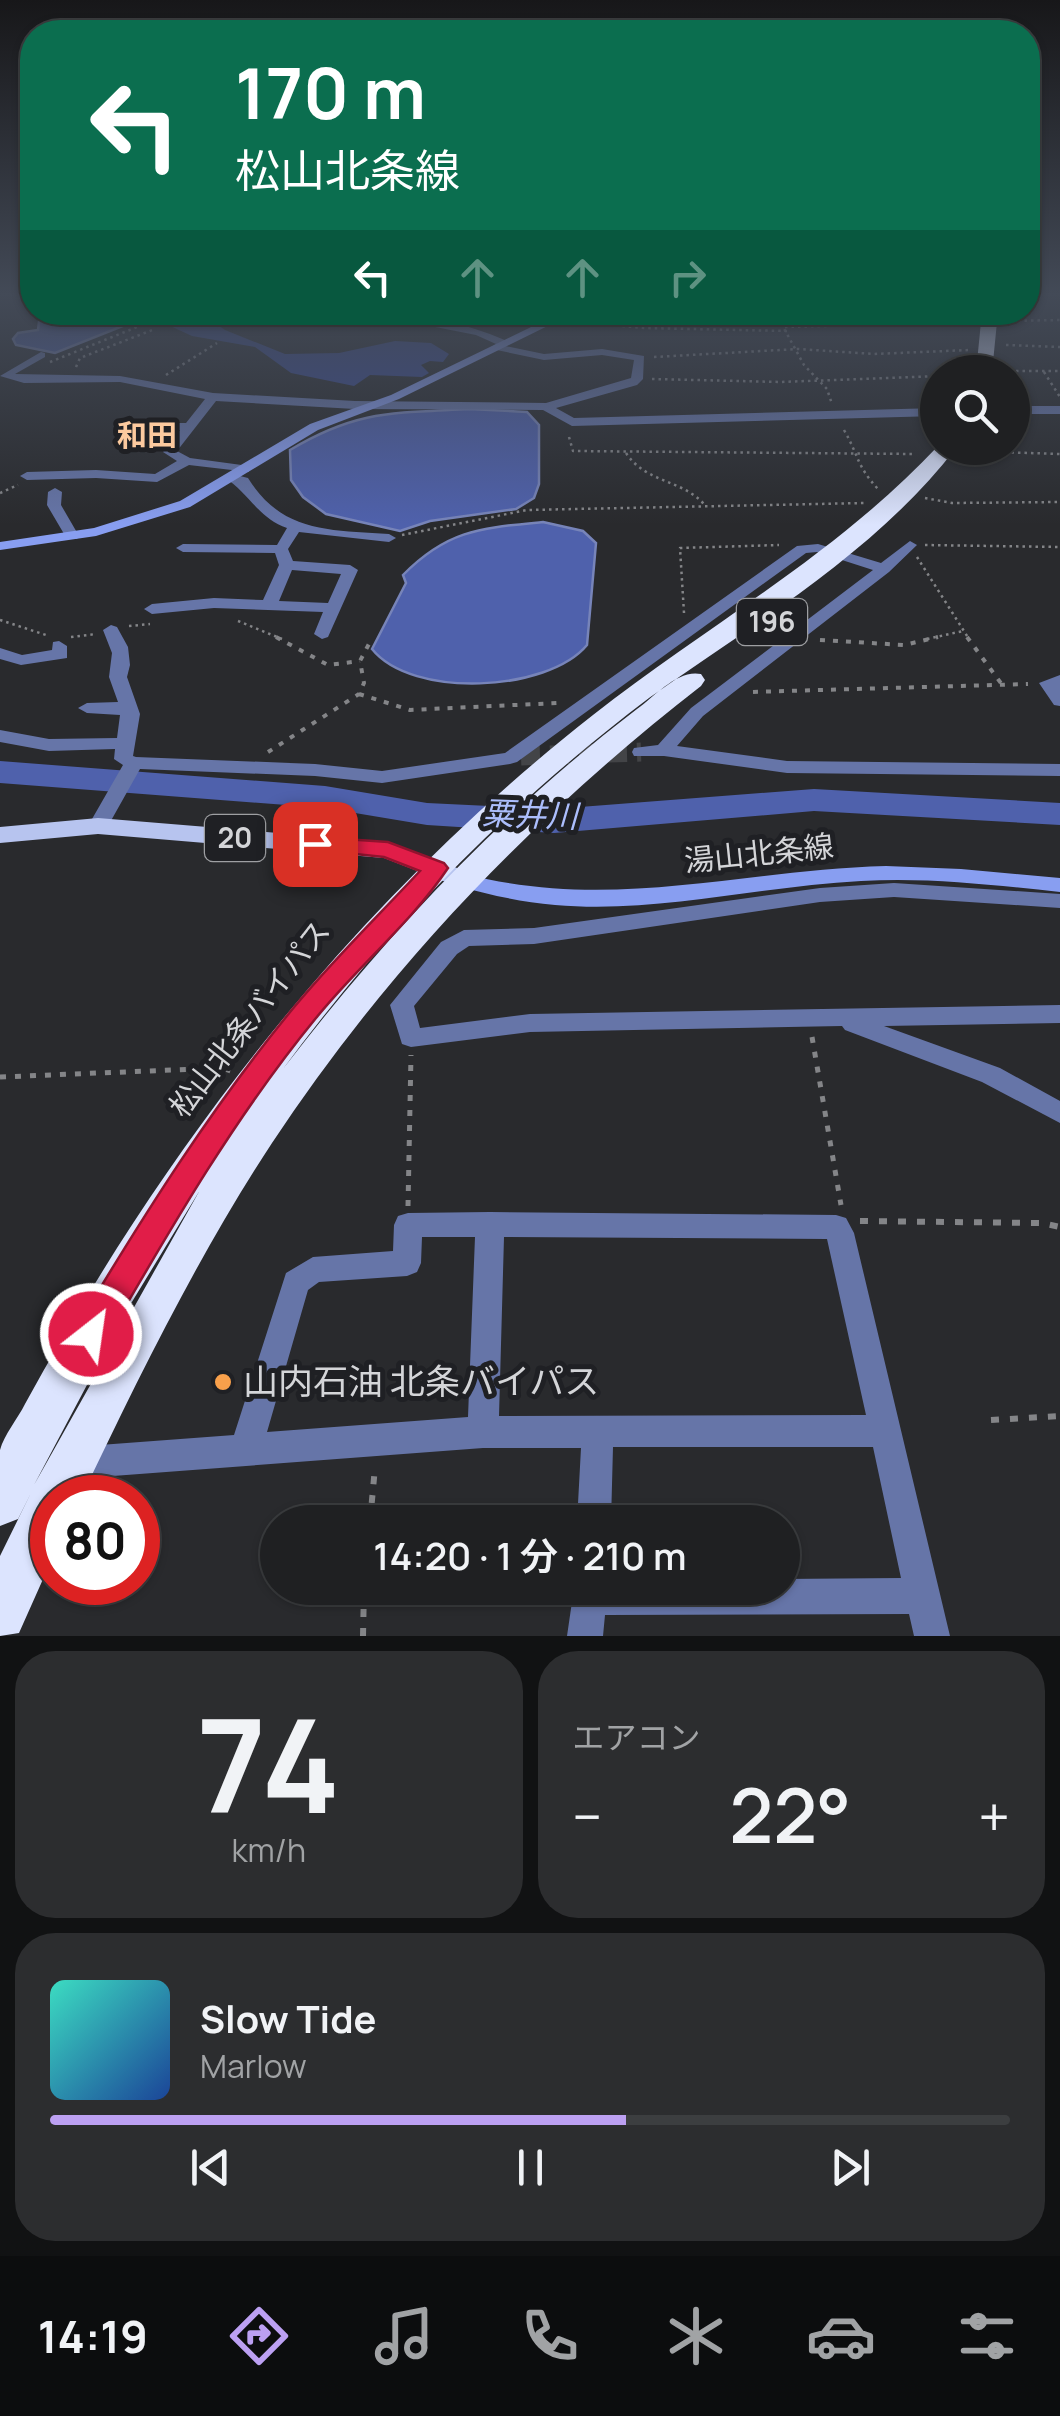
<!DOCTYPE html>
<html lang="ja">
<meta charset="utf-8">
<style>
body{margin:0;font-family:Manrope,"Noto Sans JP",sans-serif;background:#2c2d2f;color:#f1f3f6;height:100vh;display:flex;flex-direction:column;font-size:38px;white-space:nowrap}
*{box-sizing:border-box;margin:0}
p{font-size:32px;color:#a1a3a5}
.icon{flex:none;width:55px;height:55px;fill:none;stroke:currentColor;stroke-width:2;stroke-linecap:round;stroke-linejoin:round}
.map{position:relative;height:1636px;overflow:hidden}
.drawer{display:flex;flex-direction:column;gap:15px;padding:15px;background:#111213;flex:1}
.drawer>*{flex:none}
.hud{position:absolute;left:20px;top:20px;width:1020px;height:305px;border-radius:40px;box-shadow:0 2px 8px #0004,0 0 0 2px #3c3e40;background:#0b6e4f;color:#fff;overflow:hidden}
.tools{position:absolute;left:920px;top:355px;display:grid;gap:20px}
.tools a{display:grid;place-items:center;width:110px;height:110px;border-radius:50%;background:#1f2022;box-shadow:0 2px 8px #0004,0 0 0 2px #3c3e40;font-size:50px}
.speed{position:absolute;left:30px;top:1475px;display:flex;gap:20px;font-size:50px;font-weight:700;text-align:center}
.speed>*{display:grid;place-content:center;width:130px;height:130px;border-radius:50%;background:#1f2022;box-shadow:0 2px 8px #0004,0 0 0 2px #3c3e40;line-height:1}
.speed .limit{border:15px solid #d22;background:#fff;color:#111}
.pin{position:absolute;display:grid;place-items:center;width:85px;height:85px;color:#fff;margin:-42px;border-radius:20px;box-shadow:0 5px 15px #0006}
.me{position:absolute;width:110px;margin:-55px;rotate:30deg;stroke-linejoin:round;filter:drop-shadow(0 0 8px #0008)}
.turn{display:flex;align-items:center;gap:35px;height:210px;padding:0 50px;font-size:45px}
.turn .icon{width:130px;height:130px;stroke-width:2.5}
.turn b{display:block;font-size:70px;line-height:85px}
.lanes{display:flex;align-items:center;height:95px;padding:0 50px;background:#0003;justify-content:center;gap:50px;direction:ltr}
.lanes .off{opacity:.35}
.big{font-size:75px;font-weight:600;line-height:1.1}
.drawer .tile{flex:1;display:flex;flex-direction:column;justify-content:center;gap:15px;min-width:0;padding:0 35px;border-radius:40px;background:#2c2d2f}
.drawer .dial{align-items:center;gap:0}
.dial b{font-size:130px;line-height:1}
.song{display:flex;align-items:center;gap:30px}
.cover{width:120px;height:120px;border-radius:15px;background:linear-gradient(135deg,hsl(170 70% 55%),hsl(220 70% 35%))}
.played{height:10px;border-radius:5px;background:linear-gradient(90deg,#bca0f2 60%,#3c3e40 60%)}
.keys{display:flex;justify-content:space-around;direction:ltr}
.heat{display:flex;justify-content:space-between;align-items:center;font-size:55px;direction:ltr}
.drawer .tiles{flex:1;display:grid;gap:15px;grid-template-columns:1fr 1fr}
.tile:last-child{grid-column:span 2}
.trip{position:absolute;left:260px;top:1505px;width:540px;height:100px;border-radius:50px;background:#1f2022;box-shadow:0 2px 8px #0004,0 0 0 2px #3c3e40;font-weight:600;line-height:100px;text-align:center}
.dock{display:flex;height:160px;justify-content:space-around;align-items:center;background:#0c0d0e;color:#a1a3a5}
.dock .icon{width:70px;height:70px}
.dock .current{color:#bca0f2}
.dock b{font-size:45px;color:#f1f3f6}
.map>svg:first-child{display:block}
</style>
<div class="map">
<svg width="1060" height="1636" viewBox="0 0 1060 1636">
<rect width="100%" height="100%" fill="#292a2d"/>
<path fill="#3a4a93" d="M142,313H201L225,330L285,354L339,353L395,341L431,343L449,354L443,362L430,361L421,365L429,373L422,377L370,375L354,386L291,373L255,347L192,336Z"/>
<path fill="#4f61ac" stroke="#7784b9" stroke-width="2.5" d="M122,312L132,315L133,322L55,353L16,345L13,339L18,333L38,330L40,314L61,317Z
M469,409L527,412L539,425V484L534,498L516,509L430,521L400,531L326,514L303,497L291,480L290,450C357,410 393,413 469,409Z
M543,522L583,531L596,543L587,645C548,692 412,699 372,649L406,583L403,575C448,529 482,528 543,522Z"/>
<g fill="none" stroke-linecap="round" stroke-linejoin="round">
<path fill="#4f61ac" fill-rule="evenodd" d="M0,761L325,786L427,803L554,809L814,789L1060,803V825L814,811L554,833L427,825L325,808L0,783Z"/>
<path stroke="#434447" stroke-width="19" stroke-dasharray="19 10" stroke-linecap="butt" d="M521,756L641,752"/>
<path stroke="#848588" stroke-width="2.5" stroke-dasharray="2.5 4" stroke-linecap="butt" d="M775,312L804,365L827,389L832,404
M1005,321L1060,320
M577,322L644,328L787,331
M785,327L971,322
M1006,345L1060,347
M654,357L798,349L874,354L969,350
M50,362L152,321
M76,367L80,358L155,329
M1003,371H1060
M1044,372L1060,397
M166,375L217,343
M652,379L781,382L938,376
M844,430C859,456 856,465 878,489
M569,437L573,451L914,454
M966,451L1060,454
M626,453C646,483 681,479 704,504
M0,493L18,485
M925,498L952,503L1060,502
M402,535L527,510L865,503
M925,545L1060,547
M917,557L969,639
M684,613L680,548L779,545
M0,620L46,635
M238,621L282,639
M129,626L150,624
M71,637L96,634
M927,639L963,631"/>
<path stroke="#848588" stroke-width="4" stroke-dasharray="5 8" stroke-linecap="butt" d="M276,637L328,665L360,661
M967,637L1003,686
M820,640L904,645L938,637
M753,692L1028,684
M359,694L410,710L557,703
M268,752L359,694L364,683L360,661L371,640"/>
<path stroke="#848588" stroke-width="5" stroke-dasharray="6 9" stroke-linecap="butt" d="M812,1037L841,1205
M0,1077L222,1068L231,1071
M408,1206L411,1055"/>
<path stroke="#848588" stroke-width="6" stroke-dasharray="8 11" stroke-linecap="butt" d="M860,1221L1042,1223L1060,1227
M991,1420L1060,1416
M370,1522L375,1467
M363,1636L364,1588"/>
<path fill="#6675a8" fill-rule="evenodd" d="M248,312H297L278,320Z
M359,312C407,312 463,321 507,341L505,346L544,354L602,349L644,356L643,379L637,385L556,408L574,418L938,408V416L572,426L543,410L355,409L216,401L177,451L190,458L249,466V472L189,465L157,482L96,478L27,480L20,476L27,472L96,470L155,474L177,461L163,452L180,430H160L144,443L138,439L153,423H186L205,399L120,382L24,383L0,376L41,352L45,353V357L15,374L120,376L213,393L355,401L546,403L631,378L634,360L602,355L544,360L492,349L491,347L496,344L476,335Z
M1012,406H1060V414H1012Z
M232,474L248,478C282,533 330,530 389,534L396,538L389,542L299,532L288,549L293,561L350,565L358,570L328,637L322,639L314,634L323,612L214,608L152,614L144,609L152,604L214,598L263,600L279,565L275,553L183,552L176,548L183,544L277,545L287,528C258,518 248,492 225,478ZM292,570L341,574L328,603L279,601Z
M55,488L62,492L61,505L79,536L77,539H67L47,505L48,492Z
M910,541L917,545L889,572L703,716L677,746L787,761L1060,764V776L787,773L664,756H634L632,752L634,748L658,745L691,708L873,570L817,552L806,553L517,762L510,764L382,783L315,776L140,769L108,826L98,832L88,826L123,765L114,759L115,749L49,751L0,742V730L49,739L117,738L120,715L87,713L78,708L87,703L118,702L109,677L112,653L103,630L111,625L117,627L128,647L130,665L127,677L140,714L133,756L136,757L315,764L382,771L505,753L797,546L818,544L881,563Z
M59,641L67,646V658L21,665L0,659V648L22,655L52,650L53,642Z
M1060,675V706L1054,705L1039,683Z
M894,883L1060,894V908L894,897L820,902L534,944L469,946L457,954L414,1006L420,1028L530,1014L1060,1005V1023L884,1026L1000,1068L1060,1101V1123L982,1082L845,1030L842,1026L530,1032L411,1047L402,1044L390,1005L441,942L464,930L534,928L820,888Z
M490,1212L836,1215L846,1218L854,1233L950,1636H914L909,1614L605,1615L603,1636H567L574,1588H782V1579L901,1578L873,1447H613L611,1522H577L581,1448H483L73,1479L61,1475L57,1463L61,1451L73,1447L234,1435L286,1273L313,1257L393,1251L394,1225L398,1216L408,1213ZM422,1237H475L468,1417L267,1432L308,1290L319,1282L407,1276L417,1272L421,1263ZM504,1237L827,1239L866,1415L499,1416Z"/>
<path fill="#889ef1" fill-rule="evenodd" d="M562,312H576L399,399L318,430L190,507L96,536L0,550V542L94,528L180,501L310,424L391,395Z
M886,866L961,869L1060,878V892C994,885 927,877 861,881C760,886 657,914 555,905C521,902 490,895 457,886L454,881L465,874C612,912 739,870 886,866Z"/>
<path fill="#b7c4ef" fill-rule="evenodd" d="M98,818L388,842L465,871L469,877L456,886L384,858L98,834L0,843V827Z"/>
<path fill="#dce4fe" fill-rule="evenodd" d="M982,312H998L992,372H976Z
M938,446L956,448C876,552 755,623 649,698C510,803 387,928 283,1069C385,936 503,811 637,709C655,696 678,669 701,674L705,680L701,686C535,815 388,967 272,1143C199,1254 138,1378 81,1498H52V1559L19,1633L0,1636V1556L31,1493L18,1519L0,1526C0,1503 0,1472 0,1450C4,1435 18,1418 25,1404C54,1351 85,1299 117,1248C247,1044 402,865 593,715C709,624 836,555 938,446ZM200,1190L34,1485L124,1315Z"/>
</g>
<linearGradient id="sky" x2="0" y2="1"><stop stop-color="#171719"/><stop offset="0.56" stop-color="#434a57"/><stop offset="1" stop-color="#434a57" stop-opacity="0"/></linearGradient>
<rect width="1060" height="525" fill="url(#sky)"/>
<path fill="#e11d48" stroke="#92132f" stroke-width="2.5" d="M315,837L388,842L444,863L448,868C411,923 357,967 316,1018C233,1119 168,1233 103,1345L91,1350L79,1345L74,1334L79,1323C145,1213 213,1105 295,1006C334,959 378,916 420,871L384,857L307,849L303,844Z"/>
<circle fill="#f8a04b" stroke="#1f2024" stroke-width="4" cx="223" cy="1382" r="10"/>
<g text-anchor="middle" stroke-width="10" stroke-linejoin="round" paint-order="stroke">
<g fill="#1f2024" stroke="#9e9fa2" stroke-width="2.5">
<rect x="737" y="599" width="70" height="46" rx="8"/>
<rect x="205" y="815" width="60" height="46" rx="8"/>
</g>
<g font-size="28" font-weight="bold" fill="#d4d5d8">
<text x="772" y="632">196</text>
<text x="235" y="848">20</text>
</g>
<g font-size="30" font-weight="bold" fill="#fcca9f" stroke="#1f2024">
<text x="147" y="446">和田</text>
</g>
<g font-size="30" fill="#d4d5d8" stroke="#1f2024">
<text transform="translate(759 854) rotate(-6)" y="10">湯山北条線</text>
<text transform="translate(250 1019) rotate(-52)" y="10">松山北条バイパス</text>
</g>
<g font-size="32" font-style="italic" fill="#acbefc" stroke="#1f2024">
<text transform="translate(530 815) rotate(2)" y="11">粟井川</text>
</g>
<g font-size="35" fill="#d4d5d8" stroke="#1f2024" text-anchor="start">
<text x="243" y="1394">山内石油 北条バイパス</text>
</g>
</g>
</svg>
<div class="tools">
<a><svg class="icon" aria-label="search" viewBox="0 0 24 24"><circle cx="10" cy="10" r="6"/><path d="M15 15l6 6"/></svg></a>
</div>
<div class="speed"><div class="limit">80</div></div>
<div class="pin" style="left:315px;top:844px;background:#d93025"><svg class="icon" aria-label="arrive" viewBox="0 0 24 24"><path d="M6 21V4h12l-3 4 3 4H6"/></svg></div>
<svg class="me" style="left:91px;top:1334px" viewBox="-20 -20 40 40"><circle r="17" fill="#e11d48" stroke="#fff" stroke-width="3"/><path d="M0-11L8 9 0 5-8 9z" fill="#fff"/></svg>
<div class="trip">14:20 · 1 分 · 210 m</div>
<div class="hud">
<div class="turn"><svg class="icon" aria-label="left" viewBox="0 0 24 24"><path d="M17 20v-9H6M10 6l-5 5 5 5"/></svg><div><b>170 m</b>松山北条線</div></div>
<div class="lanes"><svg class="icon" aria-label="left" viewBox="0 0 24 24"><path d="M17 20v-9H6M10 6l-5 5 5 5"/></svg><svg class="icon off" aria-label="ahead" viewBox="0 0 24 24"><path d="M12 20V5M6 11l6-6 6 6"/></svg><svg class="icon off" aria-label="ahead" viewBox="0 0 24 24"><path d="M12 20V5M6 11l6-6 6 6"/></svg><svg class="icon off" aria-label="right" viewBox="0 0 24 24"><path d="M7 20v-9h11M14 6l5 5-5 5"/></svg></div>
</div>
</div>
<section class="drawer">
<div class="tiles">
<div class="tile dial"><b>74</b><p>km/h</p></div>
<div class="tile"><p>エアコン</p>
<div class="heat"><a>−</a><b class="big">22°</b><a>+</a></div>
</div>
<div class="tile">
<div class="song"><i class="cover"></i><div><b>Slow Tide</b><p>Marlow</p></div></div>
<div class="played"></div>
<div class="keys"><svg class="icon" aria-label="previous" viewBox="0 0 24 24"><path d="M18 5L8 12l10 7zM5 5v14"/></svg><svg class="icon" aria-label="pause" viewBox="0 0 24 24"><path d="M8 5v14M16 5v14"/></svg><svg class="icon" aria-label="next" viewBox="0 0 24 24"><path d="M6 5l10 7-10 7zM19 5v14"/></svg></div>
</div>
</div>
</section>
<nav class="dock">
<b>14:19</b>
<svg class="icon current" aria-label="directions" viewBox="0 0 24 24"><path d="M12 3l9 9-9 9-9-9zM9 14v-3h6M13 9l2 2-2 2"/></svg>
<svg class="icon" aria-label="music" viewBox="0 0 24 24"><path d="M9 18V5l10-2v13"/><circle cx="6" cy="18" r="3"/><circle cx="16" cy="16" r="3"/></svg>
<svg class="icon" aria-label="phone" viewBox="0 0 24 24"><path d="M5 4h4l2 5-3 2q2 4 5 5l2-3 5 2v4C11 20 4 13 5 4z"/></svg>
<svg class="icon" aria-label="climate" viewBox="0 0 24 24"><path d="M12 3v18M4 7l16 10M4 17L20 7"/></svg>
<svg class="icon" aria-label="car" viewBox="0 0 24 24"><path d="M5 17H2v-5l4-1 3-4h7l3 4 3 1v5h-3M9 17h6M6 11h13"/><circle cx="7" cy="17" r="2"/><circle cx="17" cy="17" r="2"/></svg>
<svg class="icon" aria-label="filters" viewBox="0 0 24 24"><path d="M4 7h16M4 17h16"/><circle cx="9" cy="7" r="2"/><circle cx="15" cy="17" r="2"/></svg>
</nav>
